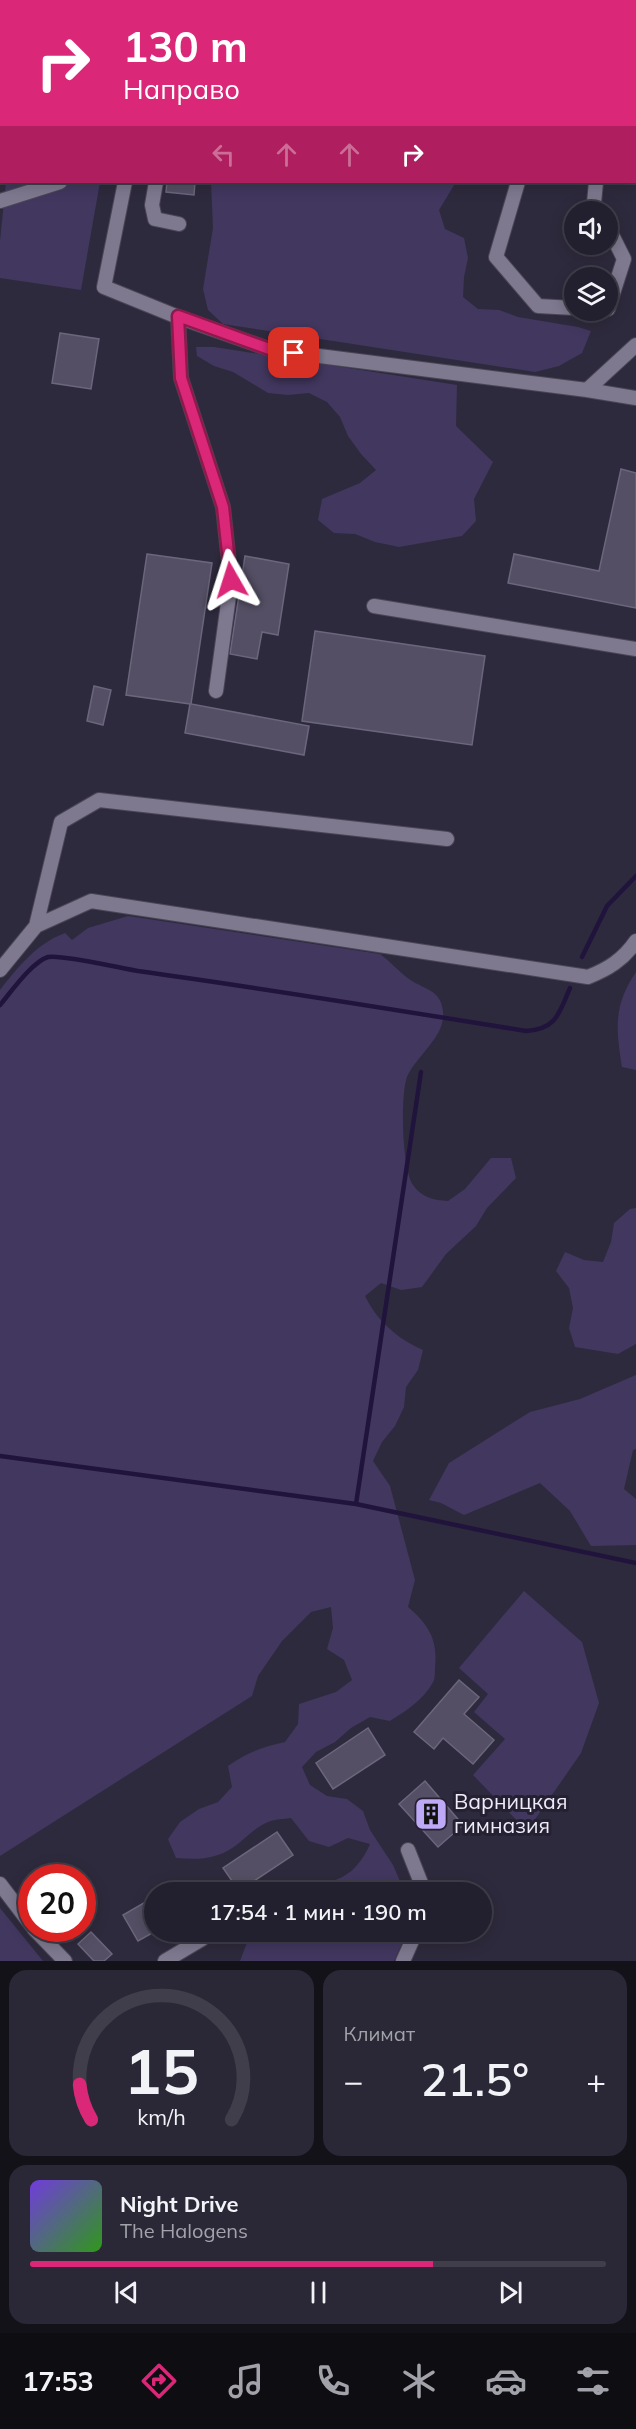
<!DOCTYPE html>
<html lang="ru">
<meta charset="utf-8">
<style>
body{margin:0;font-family:Mulish,sans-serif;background:#2a2836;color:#f1f3f6;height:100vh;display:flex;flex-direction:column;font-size:22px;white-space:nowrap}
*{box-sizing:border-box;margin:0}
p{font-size:20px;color:#a2a3aa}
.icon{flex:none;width:33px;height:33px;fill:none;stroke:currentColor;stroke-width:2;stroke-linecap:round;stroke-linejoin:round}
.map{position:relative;height:1961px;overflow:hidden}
.side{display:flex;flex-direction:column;gap:9px;padding:9px;background:#131219;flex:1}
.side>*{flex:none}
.hud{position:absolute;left:0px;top:0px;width:636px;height:183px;box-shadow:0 3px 15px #0003,0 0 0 2px #3f3e4a;background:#db2777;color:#fff;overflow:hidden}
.controls{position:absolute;left:564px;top:201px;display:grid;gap:12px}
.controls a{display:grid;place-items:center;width:54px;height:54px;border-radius:50%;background:#22202e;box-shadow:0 3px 15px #0003,0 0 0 2px #3f3e4a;font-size:30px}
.speed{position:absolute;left:18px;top:1864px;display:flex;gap:12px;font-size:30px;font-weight:700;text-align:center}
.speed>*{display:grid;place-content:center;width:78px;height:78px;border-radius:50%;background:#22202e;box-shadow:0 3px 15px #0003,0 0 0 2px #3f3e4a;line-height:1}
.speed .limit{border:9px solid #d22;background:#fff;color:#111}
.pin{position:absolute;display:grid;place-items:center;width:51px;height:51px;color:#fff;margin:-26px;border-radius:12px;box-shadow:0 3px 9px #0006}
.me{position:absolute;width:66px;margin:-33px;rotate:354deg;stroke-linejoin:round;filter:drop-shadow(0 0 4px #0008)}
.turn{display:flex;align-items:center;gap:21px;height:126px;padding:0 24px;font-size:27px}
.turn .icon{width:78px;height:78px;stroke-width:2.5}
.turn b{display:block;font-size:42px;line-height:51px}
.lanes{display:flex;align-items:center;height:57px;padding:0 24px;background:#0003;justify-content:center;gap:30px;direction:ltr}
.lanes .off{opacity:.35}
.big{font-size:45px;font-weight:600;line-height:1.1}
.side .tile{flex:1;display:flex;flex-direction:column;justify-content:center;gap:9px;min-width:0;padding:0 21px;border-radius:18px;background:#2a2836}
.side .dial{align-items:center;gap:0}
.dial svg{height:156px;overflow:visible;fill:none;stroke:#3f3e4a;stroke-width:7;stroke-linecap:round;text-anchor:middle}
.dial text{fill:#f1f3f6;stroke:none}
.song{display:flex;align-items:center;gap:18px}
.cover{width:72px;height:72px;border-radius:9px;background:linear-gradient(135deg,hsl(260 70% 55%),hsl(110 70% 35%))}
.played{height:6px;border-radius:3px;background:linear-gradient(90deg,#db2777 70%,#3f3e4a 70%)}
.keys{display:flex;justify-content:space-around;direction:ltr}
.heat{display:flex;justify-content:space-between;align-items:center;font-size:33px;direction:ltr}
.side .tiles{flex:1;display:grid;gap:9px;grid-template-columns:1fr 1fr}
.tile:last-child{grid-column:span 2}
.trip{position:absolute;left:144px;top:1882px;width:348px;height:60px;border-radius:30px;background:#22202e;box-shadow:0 3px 15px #0003,0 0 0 2px #3f3e4a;font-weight:600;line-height:60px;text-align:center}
.tabs{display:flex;height:96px;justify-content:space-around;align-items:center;background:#0e0d12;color:#a2a3aa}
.tabs .icon{width:42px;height:42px}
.tabs .on{color:#db2777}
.tabs b{font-size:27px;color:#f1f3f6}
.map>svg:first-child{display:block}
</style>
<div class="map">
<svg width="636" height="1961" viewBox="0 0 636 1961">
<rect width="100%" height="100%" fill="#2e2a3d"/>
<path fill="#42375f" d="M0,0H132L2,2L1,136Z
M400,0H589L405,2Z
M6,182H100L81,290L0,278V241Z
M211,182H456L439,210L445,229L464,238L468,258L464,277L463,297L478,309L499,310L518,317L578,327L591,331L582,353L559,366L535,372L223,324L208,310L203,289L213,228Z
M196,347H214L457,385L456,426L493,462L474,499L476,521L462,536L399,547L375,542L355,534L334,533L318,520L322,499L360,483L376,470L361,454L348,436L340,417L327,402L309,393L288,395L268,393L233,372L214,366L197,356Z
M128,916L380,954C391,962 401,974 412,981C423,988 439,991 442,1006C450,1034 417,1054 407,1077C400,1095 402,1170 413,1185C422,1198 434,1200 448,1201L465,1189L491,1158H511L516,1178L487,1208L476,1226L446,1254L422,1287L401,1290L381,1283L365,1296C377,1321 398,1339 423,1350L418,1370L406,1387L404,1407L395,1426L382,1442L373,1461L390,1486L415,1580L408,1607C428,1624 438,1639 435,1667C435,1671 435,1677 434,1680C426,1698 406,1711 390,1721L370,1717L351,1728L335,1742L316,1752L302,1767L310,1785L327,1796L347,1799L363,1811L370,1830L393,1865L405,1893H301C335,1878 353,1882 370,1844L348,1838L329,1847L309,1841L291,1818C284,1819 275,1819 268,1822C249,1830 238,1849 218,1855C204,1860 190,1859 176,1858L168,1839L180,1822L199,1809L218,1802L232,1787L228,1766C247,1752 263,1747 285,1742L298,1724L299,1704L336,1692L352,1680L344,1660L327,1649L333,1628L331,1607L311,1612L282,1641L258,1676L252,1696L0,1856V990C19,966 36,944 65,933L72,940L88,928Z
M636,972V1070L622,1067C616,1029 613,1006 636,972Z
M636,1208V1344L618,1354L575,1347L569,1328L573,1308L569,1288L556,1271L565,1252L584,1260L603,1262L611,1242L614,1223L630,1209Z
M636,1375V1449L633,1450L624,1489L636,1499V1545L591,1546L570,1511L540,1483L464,1515L441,1503L429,1500L449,1463L530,1412L580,1399Z
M524,1591L582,1642L599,1703L581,1753L527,1831L473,1775L505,1739L474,1712L488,1694L459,1668Z
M0,1908L43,1961H0Z
M251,1932H407L394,1961H240Z"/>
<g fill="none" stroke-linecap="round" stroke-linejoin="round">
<path stroke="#21143c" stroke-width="4.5" d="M582,957L607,906L636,876
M0,1005C11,992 32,962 48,957C61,954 120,968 138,971C268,989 397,1010 526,1031C557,1029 559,1013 570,988
M0,1456L356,1504L636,1563
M356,1504L421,1072"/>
</g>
<path fill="#544f64" stroke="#6b667c" stroke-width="1.5" d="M167,182H195L194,195L166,192Z
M60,333L99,339L91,389L52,383Z
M621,469L636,473V608L508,583L514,554L599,571Z
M147,554L212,563L191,704L309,726L304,755L185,733L190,704L126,695Z
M245,556L289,564L278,635L262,632L257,659L230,654Z
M315,631L485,656L472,745L302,721Z
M94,686L111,690L103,725L87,721Z
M459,1680L479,1697L464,1714L494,1740L473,1764L443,1738L434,1749L414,1732Z
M368,1728L385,1755L333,1789L316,1763Z
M425,1781L463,1825L438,1847L399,1804Z
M277,1832L293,1855L239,1891L223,1868Z
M154,1897V1932L138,1941L123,1915Z
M91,1932L112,1954L104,1961H94L78,1944Z"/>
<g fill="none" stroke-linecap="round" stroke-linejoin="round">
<defs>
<path id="minor" d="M352,0V2
M157,2L158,0
M244,2V0
M125,182L104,287L178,317L181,378L223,507L231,581L216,691
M156,182L152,205L155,219L179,224
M518,182L496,257L538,306L574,308
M596,182L594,203L599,212
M0,201L60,182
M608,227L624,259L608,309
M178,317L272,350L587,390
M636,345L587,390L636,398
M374,606L636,649
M36,926L61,822L99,800L447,839
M0,970L36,926L91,901L588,977C608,969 623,960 636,941
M408,1850L425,1893
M0,1884L32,1926
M34,1929L65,1961
M165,1961L202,1939
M403,1961L416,1932"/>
</defs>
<use href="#minor" stroke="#4b4656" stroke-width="16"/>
<use href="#minor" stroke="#7e798f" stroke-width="14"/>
</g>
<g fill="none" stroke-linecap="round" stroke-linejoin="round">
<defs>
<path id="route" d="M231,580L223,507L181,378L178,316L272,350L294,353"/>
</defs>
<use href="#route" stroke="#8e194d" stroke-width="15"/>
<use href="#route" stroke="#db2777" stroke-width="10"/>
</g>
<defs>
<symbol id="building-square" viewBox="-11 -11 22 22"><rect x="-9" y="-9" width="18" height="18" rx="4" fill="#bda9f5" stroke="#252032"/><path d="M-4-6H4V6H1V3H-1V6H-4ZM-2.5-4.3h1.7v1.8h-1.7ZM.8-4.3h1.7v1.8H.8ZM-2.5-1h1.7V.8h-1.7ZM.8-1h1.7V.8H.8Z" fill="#111"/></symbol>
</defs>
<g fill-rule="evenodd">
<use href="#building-square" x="412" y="1795" width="38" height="38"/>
</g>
<g text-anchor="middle" stroke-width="6" stroke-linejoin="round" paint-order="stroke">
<g font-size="21" fill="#efecf9" stroke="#252032" text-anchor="start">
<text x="454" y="1809">Варницкая<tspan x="454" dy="24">гимназия</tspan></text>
</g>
</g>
</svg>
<div class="controls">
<a><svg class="icon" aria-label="sound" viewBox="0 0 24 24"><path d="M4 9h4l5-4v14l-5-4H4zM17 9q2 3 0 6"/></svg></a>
<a><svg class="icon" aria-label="layers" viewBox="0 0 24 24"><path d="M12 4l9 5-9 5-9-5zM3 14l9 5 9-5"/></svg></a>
</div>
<div class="speed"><div class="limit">20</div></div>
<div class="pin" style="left:294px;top:353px;background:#d93025"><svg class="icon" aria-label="arrive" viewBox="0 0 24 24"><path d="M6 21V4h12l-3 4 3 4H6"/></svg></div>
<svg class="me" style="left:231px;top:580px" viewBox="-20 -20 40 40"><path d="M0-17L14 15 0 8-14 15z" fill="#db2777" stroke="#fff" stroke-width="4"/></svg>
<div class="trip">17:54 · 1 мин · 190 m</div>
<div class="hud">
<div class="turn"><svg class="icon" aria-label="right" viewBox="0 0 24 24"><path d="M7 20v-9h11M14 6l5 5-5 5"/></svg><div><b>130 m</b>Направо</div></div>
<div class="lanes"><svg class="icon off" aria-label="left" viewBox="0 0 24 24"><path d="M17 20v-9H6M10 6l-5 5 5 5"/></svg><svg class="icon off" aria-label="ahead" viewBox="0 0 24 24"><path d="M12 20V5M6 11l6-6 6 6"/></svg><svg class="icon off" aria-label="ahead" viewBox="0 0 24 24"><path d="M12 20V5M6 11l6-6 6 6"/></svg><svg class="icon" aria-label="right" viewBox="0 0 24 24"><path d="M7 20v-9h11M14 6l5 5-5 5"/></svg></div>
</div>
</div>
<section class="side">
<div class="tiles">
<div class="tile dial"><svg viewBox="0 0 100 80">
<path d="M14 69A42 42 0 1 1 86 69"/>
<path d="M14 69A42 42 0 0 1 8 51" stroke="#db2777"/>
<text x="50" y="56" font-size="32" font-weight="700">15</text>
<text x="50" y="72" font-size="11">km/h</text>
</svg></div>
<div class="tile"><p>Климат</p>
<div class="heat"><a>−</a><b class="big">21.5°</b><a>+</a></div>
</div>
<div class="tile">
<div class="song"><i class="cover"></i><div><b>Night Drive</b><p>The Halogens</p></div></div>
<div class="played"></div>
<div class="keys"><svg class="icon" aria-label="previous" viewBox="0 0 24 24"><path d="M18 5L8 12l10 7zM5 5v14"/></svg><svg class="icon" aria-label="pause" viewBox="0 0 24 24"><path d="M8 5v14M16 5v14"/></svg><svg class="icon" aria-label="next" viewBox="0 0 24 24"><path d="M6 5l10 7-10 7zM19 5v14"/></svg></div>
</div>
</div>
</section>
<nav class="tabs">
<b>17:53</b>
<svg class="icon on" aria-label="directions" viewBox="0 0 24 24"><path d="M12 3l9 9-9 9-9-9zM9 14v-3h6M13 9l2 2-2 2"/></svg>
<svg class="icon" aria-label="music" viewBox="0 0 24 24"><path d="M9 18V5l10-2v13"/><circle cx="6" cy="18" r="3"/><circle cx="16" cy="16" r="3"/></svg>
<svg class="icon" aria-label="phone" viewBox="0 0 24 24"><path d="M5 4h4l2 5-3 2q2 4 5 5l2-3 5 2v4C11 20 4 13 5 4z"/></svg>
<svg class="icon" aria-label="climate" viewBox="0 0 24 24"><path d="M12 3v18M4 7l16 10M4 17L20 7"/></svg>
<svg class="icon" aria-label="car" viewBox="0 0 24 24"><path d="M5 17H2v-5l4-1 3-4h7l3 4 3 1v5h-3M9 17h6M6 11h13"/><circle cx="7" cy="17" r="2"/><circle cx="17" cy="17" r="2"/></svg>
<svg class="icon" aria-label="filters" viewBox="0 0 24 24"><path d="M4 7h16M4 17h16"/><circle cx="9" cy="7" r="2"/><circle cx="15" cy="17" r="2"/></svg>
</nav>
